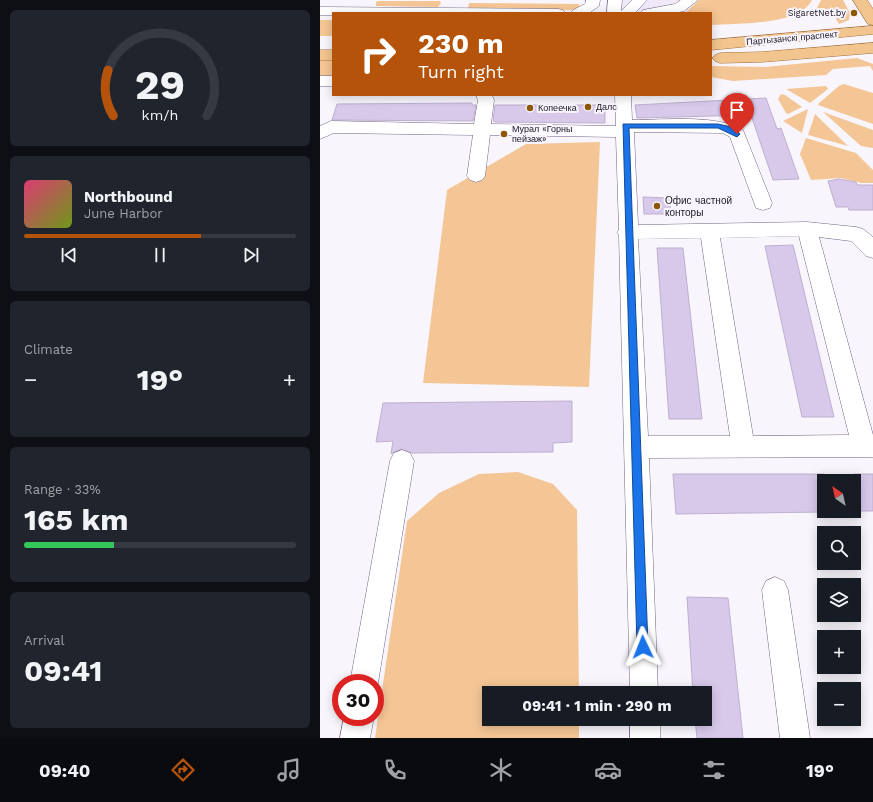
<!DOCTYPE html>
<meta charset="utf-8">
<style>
body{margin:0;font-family:"Work Sans",sans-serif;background:#20242c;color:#f1f3f6;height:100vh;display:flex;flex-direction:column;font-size:15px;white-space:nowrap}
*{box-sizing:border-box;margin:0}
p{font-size:13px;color:#9ea1a6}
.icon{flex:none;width:22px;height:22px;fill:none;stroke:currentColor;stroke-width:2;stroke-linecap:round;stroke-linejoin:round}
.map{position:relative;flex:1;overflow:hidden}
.side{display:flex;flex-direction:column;gap:10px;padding:10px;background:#0d0f14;width:320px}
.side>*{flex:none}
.guide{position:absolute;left:12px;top:12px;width:380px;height:84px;border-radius:0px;box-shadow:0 2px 10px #0003;background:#b45309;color:#fff;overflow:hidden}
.needle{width:26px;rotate:326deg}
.controls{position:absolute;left:497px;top:474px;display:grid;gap:8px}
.controls a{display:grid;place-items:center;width:44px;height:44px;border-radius:0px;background:#171b24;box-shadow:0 2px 10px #0003;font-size:20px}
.speed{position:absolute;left:12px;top:674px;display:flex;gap:8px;font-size:20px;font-weight:700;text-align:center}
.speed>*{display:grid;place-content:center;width:52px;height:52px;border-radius:50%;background:#171b24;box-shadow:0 2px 10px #0003;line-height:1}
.speed .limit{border:6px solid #d22;background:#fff;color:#111}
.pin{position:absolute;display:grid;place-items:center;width:34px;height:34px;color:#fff;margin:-41px -17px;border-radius:50% 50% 50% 0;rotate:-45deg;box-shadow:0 0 4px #0007}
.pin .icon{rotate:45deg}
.me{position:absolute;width:44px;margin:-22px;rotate:358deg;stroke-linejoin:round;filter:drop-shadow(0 0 3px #0008)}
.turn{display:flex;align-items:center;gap:14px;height:84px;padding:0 20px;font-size:18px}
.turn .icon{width:52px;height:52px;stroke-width:2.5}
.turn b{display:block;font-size:28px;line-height:34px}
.big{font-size:30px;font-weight:700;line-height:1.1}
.side .widget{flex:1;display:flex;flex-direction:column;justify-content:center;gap:6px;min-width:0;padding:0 14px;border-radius:6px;background:#20242c}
.side .dial{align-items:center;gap:0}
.dial svg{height:104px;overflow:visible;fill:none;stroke:#363941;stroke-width:7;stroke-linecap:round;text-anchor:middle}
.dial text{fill:#f1f3f6;stroke:none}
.song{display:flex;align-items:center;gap:12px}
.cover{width:48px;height:48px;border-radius:6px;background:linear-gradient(135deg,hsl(340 70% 55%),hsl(80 70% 35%))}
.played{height:4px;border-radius:2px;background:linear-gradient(90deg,#b45309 65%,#363941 65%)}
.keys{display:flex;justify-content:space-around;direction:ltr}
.heat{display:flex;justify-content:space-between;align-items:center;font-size:22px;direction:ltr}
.charge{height:6px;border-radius:3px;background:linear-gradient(90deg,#34c759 33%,#363941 0)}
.trip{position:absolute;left:162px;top:686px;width:230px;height:40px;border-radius:0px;background:#171b24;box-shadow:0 2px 10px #0003;font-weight:700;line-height:40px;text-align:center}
.menu{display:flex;height:64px;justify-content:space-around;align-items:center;background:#090b0e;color:#9ea1a6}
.menu .icon{width:28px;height:28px}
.menu .selected{color:#b45309}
.menu b{font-size:18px;color:#f1f3f6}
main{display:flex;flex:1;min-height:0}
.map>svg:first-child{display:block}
</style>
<main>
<section class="side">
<div class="widget dial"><svg viewBox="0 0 100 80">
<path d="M14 69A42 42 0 1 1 86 69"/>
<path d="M14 69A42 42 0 0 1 10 34" stroke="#b45309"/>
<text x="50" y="56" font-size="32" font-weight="700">29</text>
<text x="50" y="72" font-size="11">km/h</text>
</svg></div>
<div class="widget">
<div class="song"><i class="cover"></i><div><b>Northbound</b><p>June Harbor</p></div></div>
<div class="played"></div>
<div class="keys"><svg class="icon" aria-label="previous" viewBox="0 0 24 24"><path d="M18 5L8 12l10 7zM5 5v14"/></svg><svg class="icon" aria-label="pause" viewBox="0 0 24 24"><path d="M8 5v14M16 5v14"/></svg><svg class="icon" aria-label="next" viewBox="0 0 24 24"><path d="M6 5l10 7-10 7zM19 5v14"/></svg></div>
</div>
<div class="widget"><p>Climate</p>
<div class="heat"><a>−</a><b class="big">19°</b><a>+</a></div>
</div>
<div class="widget"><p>Range · 33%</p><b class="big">165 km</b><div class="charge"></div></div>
<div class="widget"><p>Arrival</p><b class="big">09:41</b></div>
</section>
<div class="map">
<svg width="553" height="738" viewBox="0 0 553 738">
<rect width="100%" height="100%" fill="#f8f5fc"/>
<path fill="#f0e9fa" d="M292,0H379L365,13H292Z"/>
<path fill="#f5c695" d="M379,0H492C479,26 417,23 391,25V13H365Z
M501,0H523L530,13L529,20L519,24L515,17L492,18Z
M58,1H120L121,3L118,7L56,6V2Z
M149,3L259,4V10L148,9Z
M0,20H13V36H0Z
M537,58L553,64V71L550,66L513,69L506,75L413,81L391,77V66L445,67Z
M0,60H13V78L0,77Z
M524,84L553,93V124L498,105L499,103L519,86Z
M506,86L508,89L490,103L466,89Z
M461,94L465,95L482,107L468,114L466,113L458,99Z
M488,109L482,133L463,121Z
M503,112L553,130V148L541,146Z
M495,114L528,146L488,135Z
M486,138L536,153L553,170V183H541L521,178L491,180L480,154Z
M280,142L269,387L103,383L127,190L206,144Z
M198,472L233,484L257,510L259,693H169V719H259V738H55L87,521L119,493L159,474Z"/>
<path fill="#d8c9eb" stroke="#beafd0" d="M446,98L457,129L461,128L479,179L453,180L431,115L317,118L315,105Z
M152,103V105H156L153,121L12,120L17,104Z
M175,105H285V123L176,122L173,121Z
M519,179L536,182L537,185H553V210H529L528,207H516L508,181Z
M323,197L349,198L351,214H324Z
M473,245L514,417H482L445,246Z
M337,248H363L382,419H349Z
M252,401V442L233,443V452L92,453L81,449L71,454L73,441L56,442L63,403Z
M353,474H504V512L356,514Z
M534,474H553V511H534Z
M367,597L408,598L423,738H377L375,719H385V693H373Z"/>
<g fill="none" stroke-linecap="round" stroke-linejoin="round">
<defs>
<path id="minor" d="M266,0H280L279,6L269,13H251L253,10L265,4Z
M288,0H302L301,11L312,0H327L315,13H287Z
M361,0H378L364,11L359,12L321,13L323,10L355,4Z
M0,7L238,9L243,10L245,13H13V15H0Z
M0,76H13V86H0Z
M156,95H172L174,100L171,124L296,126L295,95H311L312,120C344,120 397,114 423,130L452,203L450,208L443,210L436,208L410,137L403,133L314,132L318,225L487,222L536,227L543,229L553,237V258L546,256L531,241L499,237L553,435V457L329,458L338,693H310L299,235L297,232L299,230L296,137L170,135L165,176L162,180L156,182L150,180L147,176L153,135L14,133L0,139V126L11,121L154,124L158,100ZM479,236L529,435L433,436L400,238ZM381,238L410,436H328L318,239Z
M82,450L90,453L94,461L58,683L55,691V683H30L70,461L74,453Z
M455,577L464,581L468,590L490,738H460L442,590L446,581Z
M24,717H54L50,738H20Z
M310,719H340V738H310Z"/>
<path id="major" d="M533,0H547L553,9V25L548,24Z
M553,26V34L391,50V40Z
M553,43V53L442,62L400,63L395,61L392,58L395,55L400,53L442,52Z
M0,50H13V60H0Z"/>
</defs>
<use href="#minor" stroke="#746584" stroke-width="1"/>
<use href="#major" stroke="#a26f38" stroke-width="1"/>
<use href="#minor" fill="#fff" fill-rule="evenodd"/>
<use href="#major" fill="#f2c58e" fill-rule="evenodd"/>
</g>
<path fill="#1a73e8" stroke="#114b97" d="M303,124H398L411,127L420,134L417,137L398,128H309L328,647L327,651L323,653L319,651L317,647Z"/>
<g fill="#8d5708" stroke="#f8f5fc" stroke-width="1.5">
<circle cx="534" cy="13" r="4"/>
<circle cx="268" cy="107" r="4"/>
<circle cx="210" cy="108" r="4"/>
<circle cx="184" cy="134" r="4"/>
<circle cx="337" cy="206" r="4"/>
</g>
<g text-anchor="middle" stroke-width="4" stroke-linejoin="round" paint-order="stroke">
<g font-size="9" fill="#1d1724" stroke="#f8f5fc" text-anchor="start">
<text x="526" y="16" text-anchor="end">SigaretNet.by</text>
<text x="276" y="110">Далс</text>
<text x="218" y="111">Копеечка</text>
<text x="192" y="132">Мурал «Горны<tspan x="192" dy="10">пейзаж»</tspan></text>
</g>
<g font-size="9" fill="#1d1724" stroke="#f8f5fc">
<text transform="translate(472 38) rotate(-5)" y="3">Партызанскі праспект</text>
</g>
<g font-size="10" fill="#1d1724" stroke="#f8f5fc" text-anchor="start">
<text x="345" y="204">Офис частной<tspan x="345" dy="12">конторы</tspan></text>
</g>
</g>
</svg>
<div class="controls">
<a><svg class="needle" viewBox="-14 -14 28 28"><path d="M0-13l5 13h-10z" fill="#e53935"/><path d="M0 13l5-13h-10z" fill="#9ea1a6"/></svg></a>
<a><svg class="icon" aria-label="search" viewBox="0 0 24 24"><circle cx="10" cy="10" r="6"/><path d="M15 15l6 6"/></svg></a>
<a><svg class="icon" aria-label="layers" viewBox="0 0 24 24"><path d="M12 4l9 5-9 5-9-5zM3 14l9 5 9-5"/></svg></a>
<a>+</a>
<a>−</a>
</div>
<div class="speed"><div class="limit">30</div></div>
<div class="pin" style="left:417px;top:134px;background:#d93025"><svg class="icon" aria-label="arrive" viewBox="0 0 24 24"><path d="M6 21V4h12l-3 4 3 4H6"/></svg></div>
<svg class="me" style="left:323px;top:647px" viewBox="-20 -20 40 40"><path d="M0-17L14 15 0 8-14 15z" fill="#1a73e8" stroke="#fff" stroke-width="4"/></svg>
<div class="trip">09:41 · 1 min · 290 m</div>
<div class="guide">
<div class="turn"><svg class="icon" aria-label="right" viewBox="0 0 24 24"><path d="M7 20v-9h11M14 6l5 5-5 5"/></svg><div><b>230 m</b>Turn right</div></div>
</div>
</div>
</main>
<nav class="menu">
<b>09:40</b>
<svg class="icon selected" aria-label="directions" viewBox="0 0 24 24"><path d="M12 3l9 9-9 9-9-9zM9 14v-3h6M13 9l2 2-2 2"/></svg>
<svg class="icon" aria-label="music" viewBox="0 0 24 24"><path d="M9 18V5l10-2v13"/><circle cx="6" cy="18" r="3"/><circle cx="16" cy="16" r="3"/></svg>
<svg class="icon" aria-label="phone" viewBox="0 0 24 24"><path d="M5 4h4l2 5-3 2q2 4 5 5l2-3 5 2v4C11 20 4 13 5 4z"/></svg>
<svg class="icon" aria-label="climate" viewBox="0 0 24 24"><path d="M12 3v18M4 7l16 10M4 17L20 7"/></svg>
<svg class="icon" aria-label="car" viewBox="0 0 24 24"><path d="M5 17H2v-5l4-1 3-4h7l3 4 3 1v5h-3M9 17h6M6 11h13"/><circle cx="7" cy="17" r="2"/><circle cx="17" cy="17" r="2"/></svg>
<svg class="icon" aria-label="filters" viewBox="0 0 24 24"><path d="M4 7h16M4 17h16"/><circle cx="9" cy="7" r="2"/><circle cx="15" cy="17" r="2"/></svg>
<b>19°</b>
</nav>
